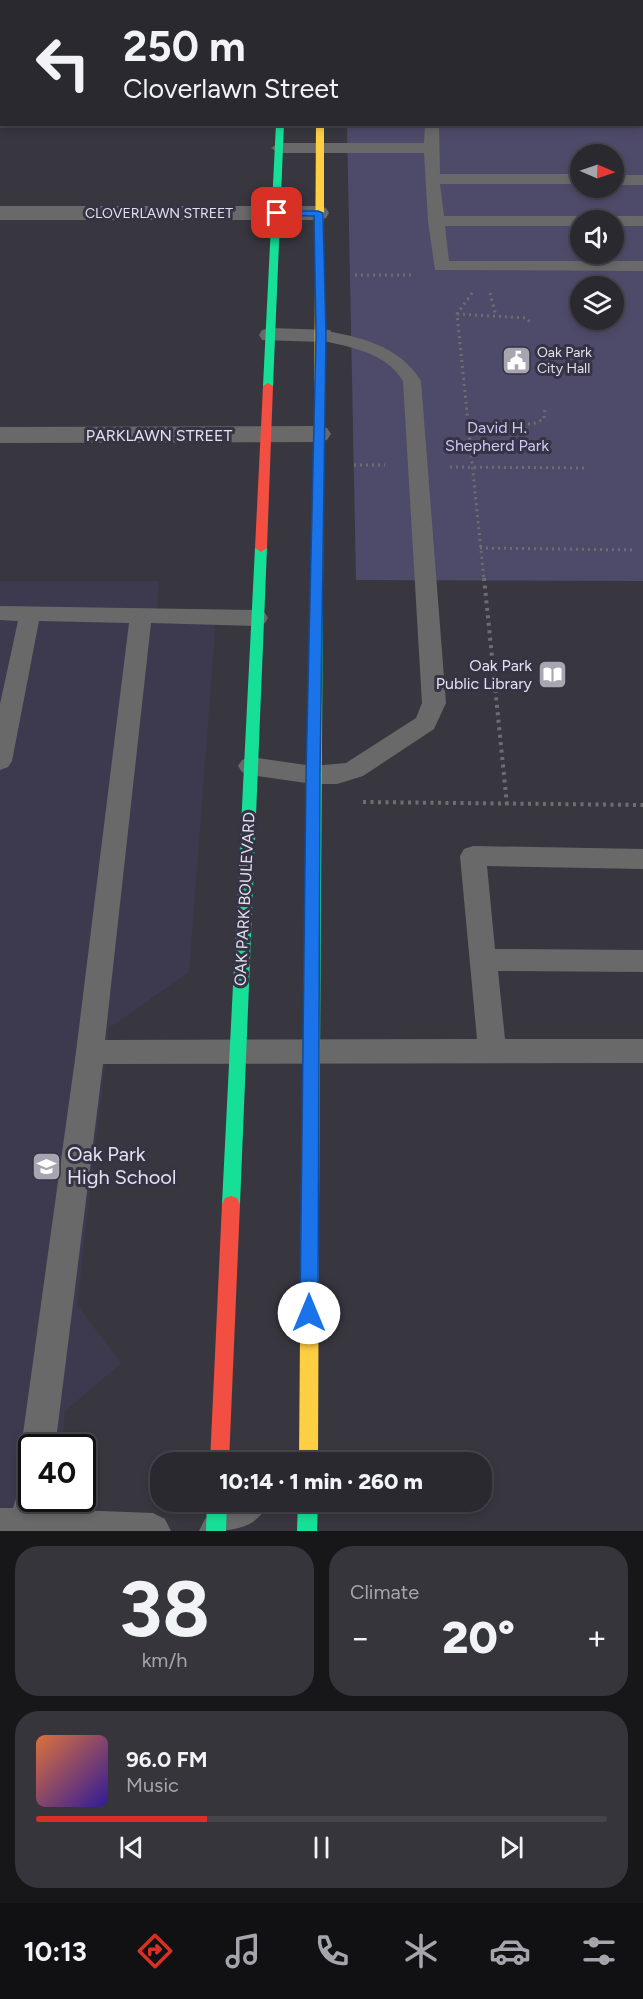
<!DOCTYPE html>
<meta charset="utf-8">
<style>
body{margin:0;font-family:Figtree,sans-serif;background:#36353c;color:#f1f3f6;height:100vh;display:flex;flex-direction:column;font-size:22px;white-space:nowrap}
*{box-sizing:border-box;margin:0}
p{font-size:20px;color:#a5a6ab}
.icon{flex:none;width:33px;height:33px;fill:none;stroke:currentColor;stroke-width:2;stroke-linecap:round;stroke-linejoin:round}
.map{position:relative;height:1531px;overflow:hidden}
.drawer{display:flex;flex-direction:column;gap:15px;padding:15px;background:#17171a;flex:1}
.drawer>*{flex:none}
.top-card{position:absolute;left:0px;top:0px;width:644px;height:126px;box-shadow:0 3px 9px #0003,0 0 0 2px #46454c;background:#2a2930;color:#f1f3f6;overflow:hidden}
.needle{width:39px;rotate:92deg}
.fabs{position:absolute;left:570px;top:144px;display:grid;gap:12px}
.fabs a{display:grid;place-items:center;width:54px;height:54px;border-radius:50%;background:#2a2930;box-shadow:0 3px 9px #0003,0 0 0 2px #46454c;font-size:30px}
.speed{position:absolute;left:18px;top:1434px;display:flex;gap:12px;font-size:30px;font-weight:700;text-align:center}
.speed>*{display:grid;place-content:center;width:78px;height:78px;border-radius:50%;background:#2a2930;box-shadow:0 3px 9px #0003,0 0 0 2px #46454c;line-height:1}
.speed .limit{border:3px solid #111;border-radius:9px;background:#fff;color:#111}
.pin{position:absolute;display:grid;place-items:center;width:51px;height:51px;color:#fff;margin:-26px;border-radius:12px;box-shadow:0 3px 9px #0006}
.me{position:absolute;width:66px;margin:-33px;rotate:0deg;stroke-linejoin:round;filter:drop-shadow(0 0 4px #0008)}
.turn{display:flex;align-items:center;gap:21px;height:126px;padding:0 24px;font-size:27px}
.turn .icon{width:78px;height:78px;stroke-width:2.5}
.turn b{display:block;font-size:42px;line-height:51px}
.big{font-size:45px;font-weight:800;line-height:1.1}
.drawer .widget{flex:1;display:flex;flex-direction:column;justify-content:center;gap:9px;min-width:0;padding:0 21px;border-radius:24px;background:#36353c}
.drawer .dial{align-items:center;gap:0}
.dial b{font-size:78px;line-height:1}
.song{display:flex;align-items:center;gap:18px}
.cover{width:72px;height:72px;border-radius:9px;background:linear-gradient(135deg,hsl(20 70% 55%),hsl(250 70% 35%))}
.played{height:6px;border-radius:3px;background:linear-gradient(90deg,#d93025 30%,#46454c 30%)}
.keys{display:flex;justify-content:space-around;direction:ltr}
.heat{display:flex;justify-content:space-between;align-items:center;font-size:33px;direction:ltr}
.drawer .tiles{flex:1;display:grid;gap:15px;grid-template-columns:1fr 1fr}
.widget:last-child{grid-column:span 2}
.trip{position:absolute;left:150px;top:1452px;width:342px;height:60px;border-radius:24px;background:#2a2930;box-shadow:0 3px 9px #0003,0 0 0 2px #46454c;font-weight:800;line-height:60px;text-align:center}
.menu{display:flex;height:96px;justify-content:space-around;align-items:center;background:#111013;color:#a5a6ab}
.menu .icon{width:42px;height:42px}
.menu .on{color:#d93025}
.menu b{font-size:27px;color:#f1f3f6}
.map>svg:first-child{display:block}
</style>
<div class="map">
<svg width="643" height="1531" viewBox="0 0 643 1531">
<rect width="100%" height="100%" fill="#383740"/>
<path fill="#3d3a50" d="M0,581H159L156,616L216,617L189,972L109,1028L77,1305L121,1363L65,1411L61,1447L32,1448V1498L55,1499L52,1531H0Z"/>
<path fill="#4e4a69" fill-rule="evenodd" d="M345,0H643V581L356,580L347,125L642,124V2ZM580,154H614V188H580ZM580,220H614V254H580ZM580,286H614V320H580Z"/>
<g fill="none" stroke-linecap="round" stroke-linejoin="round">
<path stroke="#6e6e70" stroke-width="2" stroke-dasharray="1.5 3" stroke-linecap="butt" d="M565,0L567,2"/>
<path stroke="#6e6e70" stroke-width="3" stroke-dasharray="2 4" stroke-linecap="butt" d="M355,275H414
M472,293L457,314L484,580
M490,293L496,316
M457,314L526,318L532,324
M468,424H533L544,419L545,409
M354,465H385
M450,467L587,468
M480,548L634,550"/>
<path stroke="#6e6e70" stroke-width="4" stroke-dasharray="3 4.5" stroke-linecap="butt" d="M484,578L507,805
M363,802L643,805"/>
<path fill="#6a6969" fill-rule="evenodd" d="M412,0H424V2H412Z
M425,124H439L440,174H580V184H440L444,216H580L588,220H580V226H445L449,261H643V271L435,270L428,221L424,153H279L271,148L279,143H424Z
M614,175H643V185H614Z
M614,216H643V226H614V220H606Z
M321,330C360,337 399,345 421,381L446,703L434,729L363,776L337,784H313L250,775L242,772L238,766L242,760L250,757L313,766L346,763L416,718L422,703L403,381C384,350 347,347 315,339L312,335L315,331Z
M0,606L257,610L265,613L268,618L265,623L257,626L151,623L105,1040L477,1039L460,856L464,849L473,846L643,849V869L487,866L495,949L643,950V972L498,971L505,1039H643V1063L103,1064L55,1448H32V1462L26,1460L21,1448L76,1052L129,623L39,621L12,761L8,767L0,770V704L18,621L0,620Z
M32,1481V1498H49L48,1509L153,1513L165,1519L171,1531H0V1508H13L20,1486Z
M225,1502H269C255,1531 232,1531 199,1531L205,1519Z"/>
<path fill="#6a6969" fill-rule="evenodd" d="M0,49H2V61H0Z
M0,206H318L326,208L329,213L326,218L318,220H0Z
M271,328L330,330L333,335L330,340L321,342L262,340L259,335L262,330Z
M318,426L327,428L331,434L327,440L318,442L0,443V427Z"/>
<path fill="#16e098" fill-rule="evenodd" d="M283,0H291V2H283Z
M316,0H324V2H316Z
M276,124H284L273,386L268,389L263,386Z
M319,433L324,436L319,1210L316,1216L310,1218L304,1216L301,1210L314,436Z
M261,544L267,548L240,1204L237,1210L231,1212L225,1210L222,1204L255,548Z
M207,1502H227L226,1531H206Z
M298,1502H318L317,1531H297Z"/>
<path fill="#ffcf43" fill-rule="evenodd" d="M316,124H324V436L319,439L314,436Z
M310,1202L316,1204L319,1210L318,1462H299L301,1210L304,1204Z"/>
<path fill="#f24e42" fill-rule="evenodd" d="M268,383L273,386L267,548L261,552L255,548L263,386Z
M231,1196L237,1198L240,1204L229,1462H210L222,1204L225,1198Z"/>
</g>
<path fill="#1a73e8" stroke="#114b97" stroke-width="1.5" d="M277,211H318L323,213L326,335L320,775L318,1313L315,1319L309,1322L303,1319L300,1313L306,775L316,335L314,216L273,215L272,213Z"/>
<defs>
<symbol id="civic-square" viewBox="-11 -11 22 22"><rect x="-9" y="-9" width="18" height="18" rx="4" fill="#a7a6b0" stroke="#353344"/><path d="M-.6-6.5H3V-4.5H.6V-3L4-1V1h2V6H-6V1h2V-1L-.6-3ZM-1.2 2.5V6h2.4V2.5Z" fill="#fff"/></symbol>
<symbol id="library-square" viewBox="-11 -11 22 22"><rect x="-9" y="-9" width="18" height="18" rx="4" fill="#a7a6b0" stroke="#353344"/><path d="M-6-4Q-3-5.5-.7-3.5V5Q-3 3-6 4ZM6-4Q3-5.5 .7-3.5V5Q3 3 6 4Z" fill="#fff"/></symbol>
<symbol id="school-square" viewBox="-11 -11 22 22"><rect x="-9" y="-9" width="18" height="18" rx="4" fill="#a7a6b0" stroke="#353344"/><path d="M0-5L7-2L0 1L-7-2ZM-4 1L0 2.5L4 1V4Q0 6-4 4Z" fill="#fff"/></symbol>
</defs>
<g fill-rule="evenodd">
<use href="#civic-square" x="500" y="344" width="33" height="33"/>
<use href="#library-square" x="536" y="658" width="33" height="33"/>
<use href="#school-square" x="30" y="1150" width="33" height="33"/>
</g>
<g text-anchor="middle" stroke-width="6" stroke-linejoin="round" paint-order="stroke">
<g font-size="14" fill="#e3e1ed" stroke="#353344">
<text x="159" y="218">CLOVERLAWN STREET</text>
</g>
<g font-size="14" fill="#e3e1ed" stroke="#353344" text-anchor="start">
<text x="537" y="357">Oak Park<tspan x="537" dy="16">City Hall</tspan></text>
</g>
<g font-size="16" fill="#cdc6f7" stroke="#353344">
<text x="497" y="433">David H.<tspan x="497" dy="18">Shepherd Park</tspan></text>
</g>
<g font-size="16" fill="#e3e1ed" stroke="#353344">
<text x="159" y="441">PARKLAWN STREET</text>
<text transform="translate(244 899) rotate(-87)" y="6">OAK PARK BOULEVARD</text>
</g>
<g font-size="16" fill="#e3e1ed" stroke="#353344" text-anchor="end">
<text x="532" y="671">Oak Park<tspan x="532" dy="18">Public Library</tspan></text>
</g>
<g font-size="20" fill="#e3e1ed" stroke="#353344" text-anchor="start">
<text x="67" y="1161">Oak Park<tspan x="67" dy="23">High School</tspan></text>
</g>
</g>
</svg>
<div class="fabs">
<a><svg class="needle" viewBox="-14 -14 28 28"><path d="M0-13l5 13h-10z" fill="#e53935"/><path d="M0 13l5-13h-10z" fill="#a5a6ab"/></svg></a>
<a><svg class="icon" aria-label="sound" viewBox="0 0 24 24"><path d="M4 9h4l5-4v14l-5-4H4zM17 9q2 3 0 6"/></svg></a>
<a><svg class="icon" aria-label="layers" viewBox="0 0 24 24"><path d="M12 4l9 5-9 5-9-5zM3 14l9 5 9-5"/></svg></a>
</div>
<div class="speed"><div class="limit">40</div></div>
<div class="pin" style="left:277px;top:213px;background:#d93025"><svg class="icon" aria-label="arrive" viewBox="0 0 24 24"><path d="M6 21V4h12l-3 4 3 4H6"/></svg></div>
<svg class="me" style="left:309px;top:1313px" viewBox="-20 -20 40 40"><circle r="19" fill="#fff"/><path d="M0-13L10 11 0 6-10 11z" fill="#1a73e8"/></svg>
<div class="trip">10:14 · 1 min · 260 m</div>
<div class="top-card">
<div class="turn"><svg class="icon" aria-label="left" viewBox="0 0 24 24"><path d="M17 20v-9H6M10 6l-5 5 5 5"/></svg><div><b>250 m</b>Cloverlawn Street</div></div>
</div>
</div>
<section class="drawer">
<div class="tiles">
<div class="widget dial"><b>38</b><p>km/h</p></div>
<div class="widget"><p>Climate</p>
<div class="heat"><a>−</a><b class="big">20°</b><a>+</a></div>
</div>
<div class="widget">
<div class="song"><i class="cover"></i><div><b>96.0 FM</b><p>Music</p></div></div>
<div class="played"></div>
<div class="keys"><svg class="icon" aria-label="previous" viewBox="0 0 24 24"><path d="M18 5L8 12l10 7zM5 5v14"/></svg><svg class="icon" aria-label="pause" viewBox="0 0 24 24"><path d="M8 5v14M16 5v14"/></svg><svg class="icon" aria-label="next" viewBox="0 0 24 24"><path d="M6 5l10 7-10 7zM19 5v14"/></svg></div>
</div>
</div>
</section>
<nav class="menu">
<b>10:13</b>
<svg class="icon on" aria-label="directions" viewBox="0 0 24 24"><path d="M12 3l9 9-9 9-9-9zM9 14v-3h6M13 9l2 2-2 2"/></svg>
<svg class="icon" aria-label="music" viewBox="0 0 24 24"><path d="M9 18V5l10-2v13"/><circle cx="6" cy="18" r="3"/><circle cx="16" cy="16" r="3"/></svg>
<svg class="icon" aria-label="phone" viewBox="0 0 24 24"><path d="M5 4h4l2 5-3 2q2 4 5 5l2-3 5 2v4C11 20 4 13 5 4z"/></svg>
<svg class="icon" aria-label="climate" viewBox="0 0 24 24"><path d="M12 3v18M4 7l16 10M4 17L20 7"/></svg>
<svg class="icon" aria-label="car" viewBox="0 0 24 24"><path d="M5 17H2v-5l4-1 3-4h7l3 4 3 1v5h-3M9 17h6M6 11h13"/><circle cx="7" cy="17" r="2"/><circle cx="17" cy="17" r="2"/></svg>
<svg class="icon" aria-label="filters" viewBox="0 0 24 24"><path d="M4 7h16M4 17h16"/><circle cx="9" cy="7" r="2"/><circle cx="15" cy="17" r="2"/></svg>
</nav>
